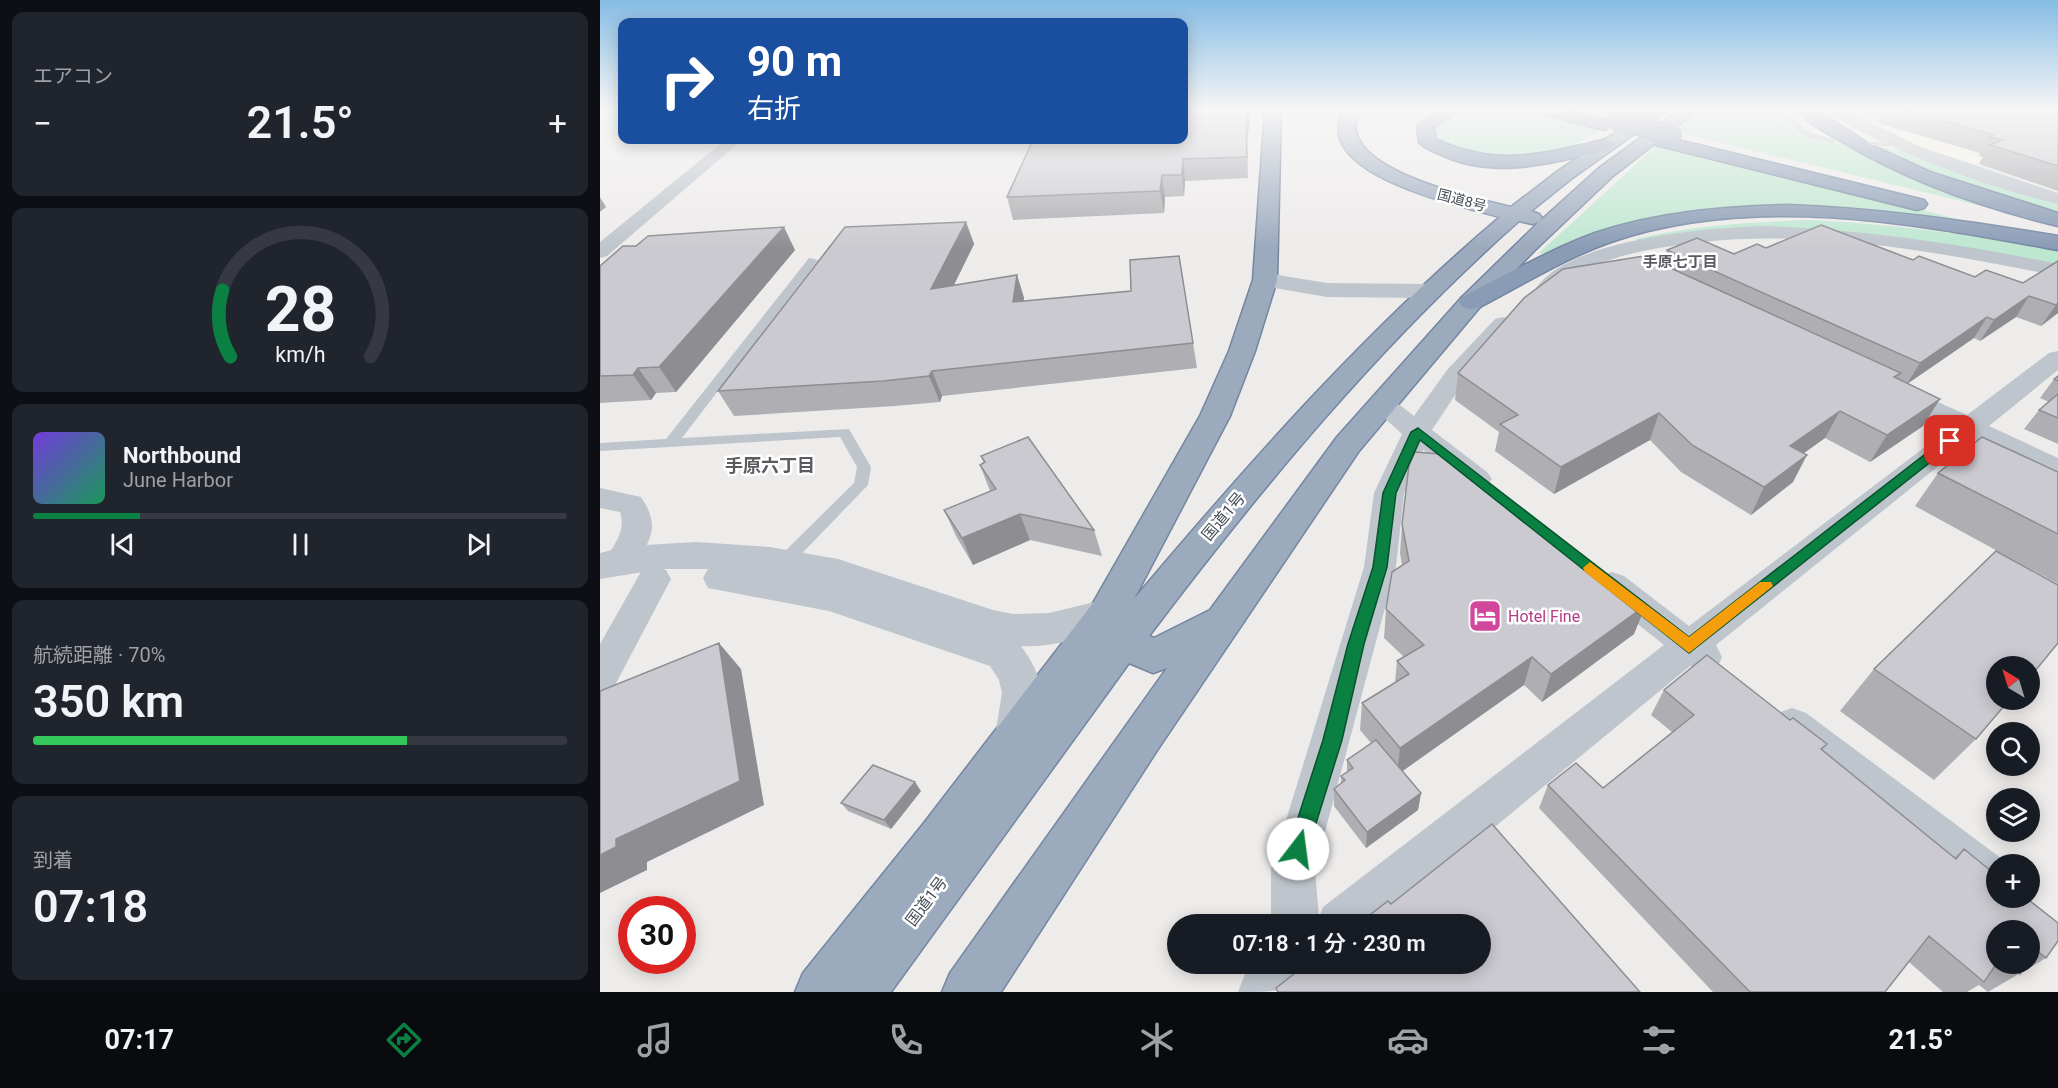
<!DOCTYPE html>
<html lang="ja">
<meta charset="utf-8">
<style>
body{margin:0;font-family:Roboto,"Noto Sans JP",sans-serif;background:#20242c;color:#f1f3f6;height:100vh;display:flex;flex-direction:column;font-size:22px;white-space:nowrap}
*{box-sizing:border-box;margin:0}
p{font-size:20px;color:#9ea1a6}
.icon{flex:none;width:33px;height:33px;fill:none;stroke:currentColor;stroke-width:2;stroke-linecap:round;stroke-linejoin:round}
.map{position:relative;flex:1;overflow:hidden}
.panel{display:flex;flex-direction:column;gap:12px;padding:12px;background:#0d0f14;width:600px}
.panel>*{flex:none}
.guide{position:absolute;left:18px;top:18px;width:570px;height:126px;border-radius:12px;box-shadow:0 3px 15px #0003;background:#1a4fa0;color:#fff;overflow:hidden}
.needle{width:39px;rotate:322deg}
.buttons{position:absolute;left:1386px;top:656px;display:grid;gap:12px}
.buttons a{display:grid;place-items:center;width:54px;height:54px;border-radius:50%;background:#171b24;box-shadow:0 3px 15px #0003;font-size:30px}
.speed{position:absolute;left:18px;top:896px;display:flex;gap:12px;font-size:30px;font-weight:700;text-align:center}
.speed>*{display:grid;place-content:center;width:78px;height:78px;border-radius:50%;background:#171b24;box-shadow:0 3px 15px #0003;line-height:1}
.speed .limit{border:9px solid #d22;background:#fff;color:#111}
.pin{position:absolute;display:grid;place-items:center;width:51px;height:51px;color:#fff;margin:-26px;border-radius:12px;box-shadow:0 3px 9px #0006}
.me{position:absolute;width:66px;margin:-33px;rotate:15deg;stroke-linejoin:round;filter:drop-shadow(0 0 4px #0008)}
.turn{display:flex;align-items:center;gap:21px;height:126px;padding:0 30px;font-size:27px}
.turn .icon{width:78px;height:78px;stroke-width:2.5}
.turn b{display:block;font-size:42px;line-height:51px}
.big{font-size:45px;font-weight:600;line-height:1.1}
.panel .widget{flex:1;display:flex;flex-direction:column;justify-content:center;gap:9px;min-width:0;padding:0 21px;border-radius:12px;background:#20242c}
.panel .dial{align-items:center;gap:0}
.dial svg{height:156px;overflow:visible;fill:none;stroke:#363941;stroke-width:7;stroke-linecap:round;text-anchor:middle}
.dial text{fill:#f1f3f6;stroke:none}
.song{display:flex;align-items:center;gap:18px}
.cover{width:72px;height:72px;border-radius:9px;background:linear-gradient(135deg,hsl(260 70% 55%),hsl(150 70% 35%))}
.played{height:6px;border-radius:3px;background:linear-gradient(90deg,#0b8043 20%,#363941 20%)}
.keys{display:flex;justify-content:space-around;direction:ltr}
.heat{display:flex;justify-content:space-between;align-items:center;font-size:33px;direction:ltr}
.charge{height:9px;border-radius:4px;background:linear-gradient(90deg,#34c759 70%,#363941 0)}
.trip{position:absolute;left:567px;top:914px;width:324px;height:60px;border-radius:30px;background:#171b24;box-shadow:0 3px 15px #0003;font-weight:600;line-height:60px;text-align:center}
.tab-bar{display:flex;height:96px;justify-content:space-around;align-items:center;background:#090b0e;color:#9ea1a6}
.tab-bar .icon{width:42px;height:42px}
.tab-bar .current{color:#0b8043}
.tab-bar b{font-size:27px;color:#f1f3f6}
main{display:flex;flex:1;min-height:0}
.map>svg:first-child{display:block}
</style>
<main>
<section class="panel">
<div class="widget"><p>エアコン</p>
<div class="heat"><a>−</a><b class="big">21.5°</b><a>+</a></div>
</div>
<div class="widget dial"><svg viewBox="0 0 100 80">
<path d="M14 69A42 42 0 1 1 86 69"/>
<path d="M14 69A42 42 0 0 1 10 35" stroke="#0b8043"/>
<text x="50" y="56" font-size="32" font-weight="700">28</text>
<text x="50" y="72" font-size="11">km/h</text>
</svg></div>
<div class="widget">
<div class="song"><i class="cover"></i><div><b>Northbound</b><p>June Harbor</p></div></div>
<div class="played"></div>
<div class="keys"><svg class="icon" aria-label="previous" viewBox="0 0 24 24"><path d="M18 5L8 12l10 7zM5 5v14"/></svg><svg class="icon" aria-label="pause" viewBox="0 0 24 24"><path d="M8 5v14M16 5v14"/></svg><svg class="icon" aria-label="next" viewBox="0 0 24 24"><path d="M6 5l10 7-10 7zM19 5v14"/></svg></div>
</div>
<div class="widget"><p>航続距離 · 70%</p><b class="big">350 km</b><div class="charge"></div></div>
<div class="widget"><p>到着</p><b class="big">07:18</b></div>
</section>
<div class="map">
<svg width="1458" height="992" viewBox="0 0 1458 992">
<rect width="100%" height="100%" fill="#eeeceb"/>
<path fill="#f8f4e5" d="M1316,110L1458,122L1368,154L1386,160L1368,167L1269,125Z"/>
<path fill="#bee7d1" d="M870,110L922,111L1001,130C989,136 977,145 963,150C930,162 863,160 836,135L835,125L855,113Z
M1105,110H1169L1204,137L1245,144L1275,160L1422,216L1074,131Z
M1058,144L1365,221L1199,208L995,234L945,254L939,253Z
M1272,146L1300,150L1458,204V217L1327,172Z
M1210,220C1294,224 1376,235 1458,251V265L1279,236L1037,241L1036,239C1094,225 1151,222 1210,220Z"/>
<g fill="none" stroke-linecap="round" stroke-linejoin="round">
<defs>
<path id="trunk" d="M665,110H681L677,280L655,351L630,416L534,599C648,464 765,331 900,217C862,207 707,173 744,110H760C728,168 875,198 911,207L958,171L1049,110H1068L971,179L931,211L939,214L942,218L939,222L999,168L1079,110H1098L1013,176L933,252L880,307L759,451L556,752L401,992H342L350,973L567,668L553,673L529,663L291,992H195L203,973L324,823L493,603L600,416L629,351L653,280ZM919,221L932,224L939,222L862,297L737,437L610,610L554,638L549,636C661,488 780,344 919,221Z"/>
<path id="motorway" d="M837,110H861L834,127L836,139C897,168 944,154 1006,139L1015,144C1009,152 994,153 985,155C937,167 885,177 839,154C832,151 824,148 819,142L817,126Z
M938,110H965L1010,121L1012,125L1004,130L940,113Z
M1042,110H1059L1044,127H1032L1030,123Z
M1198,110H1217L1269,144L1333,173L1458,213V226C1383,208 1305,180 1239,140C1225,132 1208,123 1198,110Z
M1062,136L1324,200L1327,204L1324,208L1317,210L1056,145L1053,141Z
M1186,205C1278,208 1367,221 1458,236V250C1315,224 1156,193 1014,241C967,257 924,284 880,307L871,309L862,307L859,302L862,297C906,275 949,250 995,233C1056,212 1122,207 1186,205Z"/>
</defs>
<use href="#trunk" stroke="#7486a0" stroke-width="3"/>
<use href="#motorway" stroke="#7486a0" stroke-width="3"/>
<path fill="#bec5cc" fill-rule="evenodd" d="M1172,110H1181L1211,133L1237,140L1233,142L1205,137Z
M1267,142H1295L1299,144L1295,146H1267Z
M209,258L218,260L82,438L249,429L271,467L268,485L186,570H174L172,566L174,562L254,483L257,467L240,437L0,451V443L66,439Z"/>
<path fill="#bec5cc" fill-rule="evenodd" d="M1227,110H1245L1321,147L1458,193V204C1391,188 1324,163 1262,132C1251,126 1235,120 1227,110Z
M125,140H142L7,256L0,258V242Z
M1162,226C1263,229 1360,244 1458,264V276C1328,250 1197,225 1065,247C1041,251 1012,257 991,268C974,277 959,297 939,293L936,288C970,239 1106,228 1162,226Z
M903,317L911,319L915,324L865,380L832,430L887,472L892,479L887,486C863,493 841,465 823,450L804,493L796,567L715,869L719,918L723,907L1064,645L1000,594L995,585L1000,576L1012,572L1024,576L1089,626L1350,428L1286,397L1282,392L1286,387L1295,384L1304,387L1367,415L1449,353L1458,351V370L1389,426L1458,458V479L1372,439L1116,645L1122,657L1117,668L1104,672L1090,666L777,924H674L671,916V869L764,567L774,493L802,434L770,405L774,399C791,395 801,406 814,416L847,370L895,319Z
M0,488L41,497C61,527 51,539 33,568L22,571L11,568L6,559C15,543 26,531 20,512L0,508Z
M54,566L66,570L71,579L13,689L0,694V644L42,570Z
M1192,708L1206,713L1409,864H1396V897L1412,898L1396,905L1380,898L1178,737L1172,725L1178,713Z
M653,963H716C700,992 676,992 638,992L648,966Z"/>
<path fill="#bec5cc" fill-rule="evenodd" d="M665,273L727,283L827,284L835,286L839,291L835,296L827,298L727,297L657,285L653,280L657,275Z
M96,542L170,547L238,559L393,610L413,614L449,613L507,599L521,603L526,614L521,625C489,635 455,648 421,646C446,679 450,712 432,750L417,756L402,750L395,736L402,693L399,680L390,666L229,611L108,588L103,578L108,569H61L0,579V553L28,546Z"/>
<use href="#trunk" fill="#9caabe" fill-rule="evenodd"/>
<use href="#motorway" fill="#899bb5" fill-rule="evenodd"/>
<defs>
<path id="motorway-bridge" d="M1014,120L1073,135"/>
</defs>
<use href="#motorway-bridge" stroke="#7486a0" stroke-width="20" stroke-linecap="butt"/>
<use href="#motorway-bridge" stroke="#899bb5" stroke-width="18"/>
</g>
<path fill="#aeaeb3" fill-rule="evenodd" d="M1272,110H1458V191L1379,164L1383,157L1379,156L1380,153L1278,123L1282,113Z
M432,140H584L647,143L648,178L585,181L584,196L565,197L564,213L413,220L407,197Z
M366,222L374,244L354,285L417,275L424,298V301L593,343L597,368L342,396L340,402L295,406L134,416L118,391Z
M1166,248L1313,260L1375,277L1423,283L1458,261V313L1441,326L1416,317L1380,341L1374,338L1307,384L1323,426L1270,462L1225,438L1204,453L1193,482L1151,515L1081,472L1050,440L954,494L895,451L899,432L855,400L858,373L1063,264L1067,250L1134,254Z
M195,250L76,392L56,393L51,400L0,403V266Z
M1458,376V444L1424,429L1439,410L1449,402L1440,398L1454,379Z
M381,456L494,530L502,556L430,540L373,565L356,536L344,510L390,491L380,465L384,463Z
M1458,472V584L1315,506L1338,473Z
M802,524L1034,634L942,702L924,685L802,771L821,793L818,810L766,848L734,806V789L741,784V776L747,772V760L771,743L760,730L762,703L795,682L797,661L804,657L784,638L786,609L802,565L800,553Z
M1107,655L1190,720L1193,718L1227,744L1222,750L1354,857L1364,849L1396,875V897H1425L1458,923V941L1446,958L1388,992L1379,985L1367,992H1343L1309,962L1285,992H1113L939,808L948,785L976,763L1003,788L1072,732L1051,715L1064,690ZM1396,930H1430V963H1396Z
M1274,669L1376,739L1334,780L1240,711Z
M321,791L291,829L248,811L241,803Z"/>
<path fill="#8d8d92" d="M647,110H651L647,143L648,178L646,123Z
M583,159L585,181L584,196L582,175Z
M562,175L565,197L564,213L560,191Z
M0,197L6,207L0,212Z
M366,222L374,244L340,313L331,289Z
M184,227L195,250L76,392L59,367Z
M417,275L424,298L420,326L413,302Z
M1429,296L1416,317L1380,341L1394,320Z
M1458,303V313L1441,326L1456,305Z
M1387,317L1374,338L1307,384L1320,363Z
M38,368L56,393L51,400L33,375Z
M332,371L342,396L340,402L329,376Z
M1340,399L1323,426L1270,462L1287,435Z
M1240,411L1225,438L1176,473L1190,446Z
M1059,413L1050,440L954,494L961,467Z
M1207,455L1193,482L1151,515L1164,487Z
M420,514L430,540L373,565L362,538Z
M1046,605L1034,634L942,702L951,674Z
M119,643L141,669L164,805L47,862V870L0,893V855Z
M932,657L924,685L797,775L800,748Z
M315,782L321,791L291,829L284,820Z
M821,793L818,810L766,848L767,832Z"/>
<path fill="#cacad0" stroke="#8d8d92" stroke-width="1.5" d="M584,110H647L646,123L647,157L583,159L582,175H562L560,191L407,197L433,140H584Z
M1306,110H1458V166L1390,145L1402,140L1389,137L1393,135Z
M366,222L331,289L417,275L413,302L531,291L530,260L579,256L593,343L332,371L329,376L283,381L118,391L245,227Z
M1221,225L1313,260L1319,256L1375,277L1386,270L1423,283L1458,261V303L1456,305L1429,296L1394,320L1387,317L1320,363L1067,250L1097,238L1134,254L1157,244L1166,248Z
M184,227L59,367L38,368L33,375L0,376V266L23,246H36L48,236Z
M1044,256L1301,373L1294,377L1340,399L1287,435L1240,411L1190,446L1207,455L1164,487L1092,445L1059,413L961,467L900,424L918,415L858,373L924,298L963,269Z
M1458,376V381L1454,379Z
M1458,394V418L1439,410Z
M428,437L494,530L420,514L362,538L344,510L396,489L380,465L385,462L381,456Z
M1382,437L1458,472V534L1338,473Z
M815,452L852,455L1046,605L951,674L932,657L800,748L762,703L809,674L797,661L824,645L786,609L792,572L809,561L802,524L809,465Z
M1396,551L1458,585V643L1430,677V666H1396V699H1410L1376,739L1274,669Z
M119,643L140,781L16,839V847L0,855V691Z
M1107,655L1190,720L1193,718L1227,744L1221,749L1356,859L1364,849L1396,875V897H1425L1458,923V941L1446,958L1436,950L1430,960V930H1396V963H1397L1384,982L1329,936L1285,992H1150L948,785L976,763L1003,788L1094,715L1064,690Z
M776,740L821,793L767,832L734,789L745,780L741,776L753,768L747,760Z
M273,765L315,782L284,820L241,803Z
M892,824L1040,992H678L676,988L708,963H880V924H758L788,901L791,904Z
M1407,963H1427L1420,974Z"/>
<linearGradient id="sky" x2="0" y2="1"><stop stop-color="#85bce4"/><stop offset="0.44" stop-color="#f7f6f6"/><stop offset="1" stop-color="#f7f6f6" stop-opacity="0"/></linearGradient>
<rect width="1458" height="249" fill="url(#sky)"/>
<path fill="#0b8043" stroke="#07532c" stroke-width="1.5" d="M818,428L1089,637L1346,438H1355L1357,441L1089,653L820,440L796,493L787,567L764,644L742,740L708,849L706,856L698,859L691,856L688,849L723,740L748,644L773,567L783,493L811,432Z"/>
<path fill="#f59e0b" d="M990,562L1089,637L1160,582H1171L1173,586L1089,653L985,572L983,568Z"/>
<defs>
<symbol id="hotel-square" viewBox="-11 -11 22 22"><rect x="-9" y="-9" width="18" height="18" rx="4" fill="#d1479c" stroke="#fff"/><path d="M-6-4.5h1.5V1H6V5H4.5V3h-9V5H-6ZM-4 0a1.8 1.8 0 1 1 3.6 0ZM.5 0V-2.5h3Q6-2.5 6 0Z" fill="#fff"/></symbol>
</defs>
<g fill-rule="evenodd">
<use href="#hotel-square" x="866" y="597" width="38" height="38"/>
</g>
<g text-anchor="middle" stroke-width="5" stroke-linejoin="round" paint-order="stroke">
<g font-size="14" fill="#464d56" stroke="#fff">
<text transform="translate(862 200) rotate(15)" y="5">国道8号</text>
</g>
<g font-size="15" font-weight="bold" fill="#595b5f" stroke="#fff">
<text x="1080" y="267">手原七丁目</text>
</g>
<g font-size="16" fill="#464d56" stroke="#fff">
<text transform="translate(623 516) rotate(-50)" y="6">国道1号</text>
<text transform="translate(326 901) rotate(-53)" y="6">国道1号</text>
</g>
<g font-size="16" fill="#b23c85" stroke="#fff" text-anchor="start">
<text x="908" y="622">Hotel Fine</text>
</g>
<g font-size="18" font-weight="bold" fill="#595b5f" stroke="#fff">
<text x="170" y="472">手原六丁目</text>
</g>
</g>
</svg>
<div class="buttons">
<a><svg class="needle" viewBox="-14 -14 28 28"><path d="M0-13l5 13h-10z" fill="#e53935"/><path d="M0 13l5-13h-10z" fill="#9ea1a6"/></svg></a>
<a><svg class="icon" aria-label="search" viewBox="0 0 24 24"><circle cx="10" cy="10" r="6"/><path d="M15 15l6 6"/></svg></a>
<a><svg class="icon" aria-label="layers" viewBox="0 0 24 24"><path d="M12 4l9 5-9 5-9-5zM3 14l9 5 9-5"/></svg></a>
<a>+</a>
<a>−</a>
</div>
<div class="speed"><div class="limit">30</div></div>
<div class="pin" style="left:1350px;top:441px;background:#d93025"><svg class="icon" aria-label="arrive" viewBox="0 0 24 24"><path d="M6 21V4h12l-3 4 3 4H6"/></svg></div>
<svg class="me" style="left:698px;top:849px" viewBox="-20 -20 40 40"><circle r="19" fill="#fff"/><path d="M0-13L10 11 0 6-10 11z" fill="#0b8043"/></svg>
<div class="trip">07:18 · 1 分 · 230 m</div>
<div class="guide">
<div class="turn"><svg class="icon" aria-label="right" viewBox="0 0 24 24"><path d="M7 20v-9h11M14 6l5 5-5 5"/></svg><div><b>90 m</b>右折</div></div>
</div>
</div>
</main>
<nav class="tab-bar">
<b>07:17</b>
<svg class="icon current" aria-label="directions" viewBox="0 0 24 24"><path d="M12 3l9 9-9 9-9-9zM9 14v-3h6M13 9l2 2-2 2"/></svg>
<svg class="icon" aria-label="music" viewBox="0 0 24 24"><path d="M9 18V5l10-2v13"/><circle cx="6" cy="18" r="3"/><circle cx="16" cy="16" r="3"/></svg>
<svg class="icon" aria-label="phone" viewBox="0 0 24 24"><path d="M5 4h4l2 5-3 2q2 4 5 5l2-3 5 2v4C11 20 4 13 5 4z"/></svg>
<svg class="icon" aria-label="climate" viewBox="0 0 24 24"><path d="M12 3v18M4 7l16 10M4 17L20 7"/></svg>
<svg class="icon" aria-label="car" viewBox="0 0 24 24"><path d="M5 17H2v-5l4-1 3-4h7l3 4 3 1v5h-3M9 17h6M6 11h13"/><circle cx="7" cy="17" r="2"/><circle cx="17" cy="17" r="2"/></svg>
<svg class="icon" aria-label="filters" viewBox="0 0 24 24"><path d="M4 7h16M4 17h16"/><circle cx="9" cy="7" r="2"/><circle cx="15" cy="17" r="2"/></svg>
<b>21.5°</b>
</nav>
